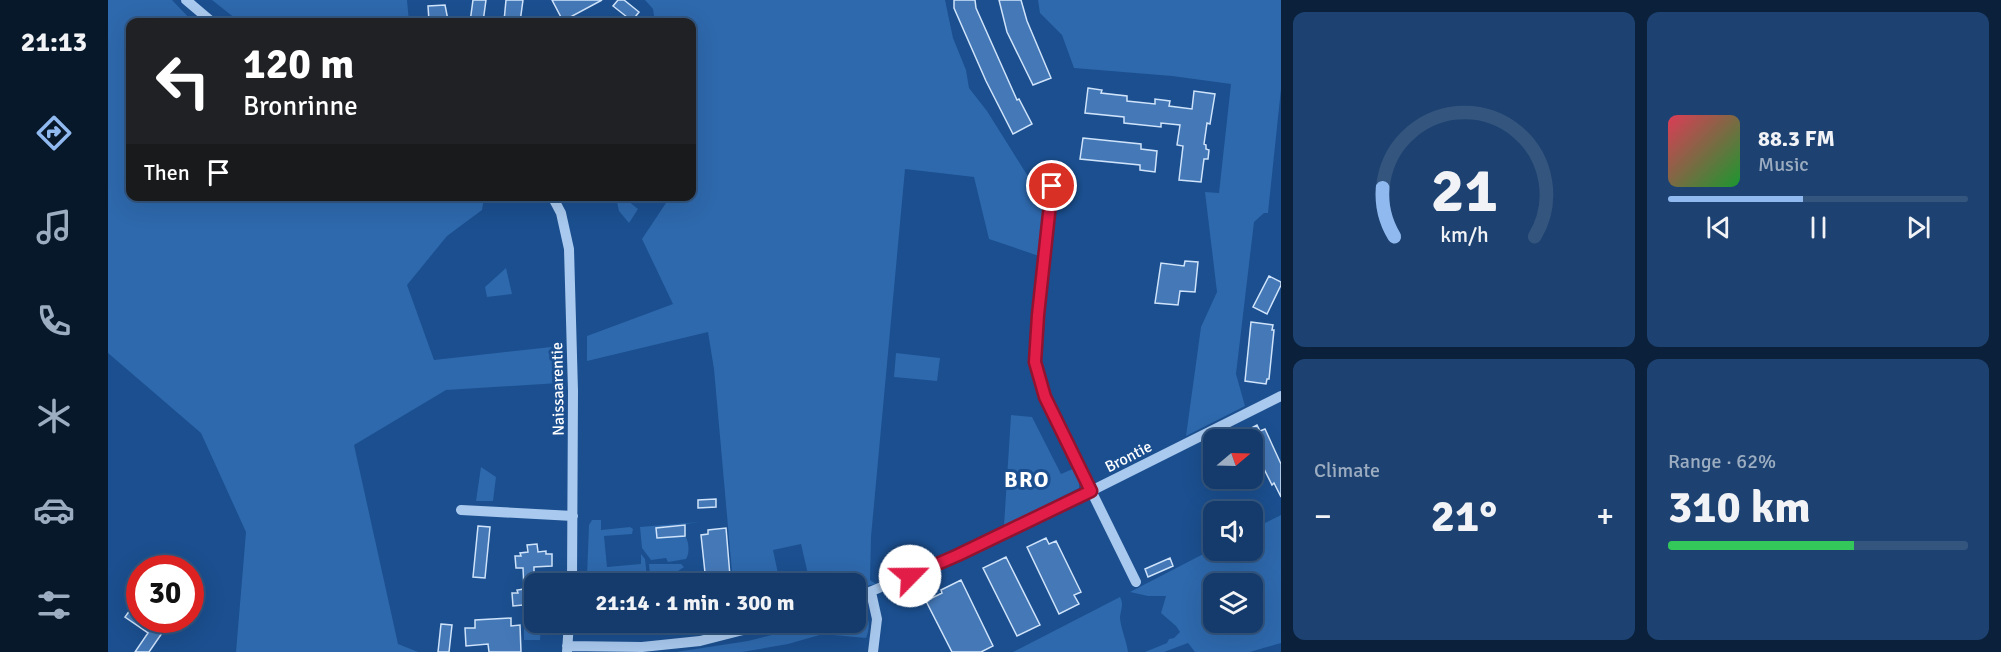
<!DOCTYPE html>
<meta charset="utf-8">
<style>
body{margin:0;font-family:Signika,sans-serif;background:#1d4271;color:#f1f3f6;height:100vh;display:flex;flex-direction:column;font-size:22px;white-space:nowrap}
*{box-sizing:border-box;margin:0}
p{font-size:20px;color:#9dadc1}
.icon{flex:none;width:33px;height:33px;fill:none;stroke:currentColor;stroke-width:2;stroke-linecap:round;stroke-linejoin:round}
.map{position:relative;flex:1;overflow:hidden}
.panel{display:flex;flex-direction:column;gap:12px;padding:12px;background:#0b203b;width:720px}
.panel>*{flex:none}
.top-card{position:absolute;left:18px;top:18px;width:570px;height:183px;border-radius:12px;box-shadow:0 6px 24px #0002,0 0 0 2px #33557e;background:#202124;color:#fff;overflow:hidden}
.needle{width:39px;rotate:71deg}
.fabs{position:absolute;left:1095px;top:429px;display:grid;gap:12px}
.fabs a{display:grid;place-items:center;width:60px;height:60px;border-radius:12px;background:#143b6b;box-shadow:0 6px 24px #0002,0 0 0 2px #33557e;font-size:30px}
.speed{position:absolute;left:18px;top:555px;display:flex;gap:12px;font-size:30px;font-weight:700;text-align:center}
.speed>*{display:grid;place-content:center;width:78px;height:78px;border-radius:50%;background:#143b6b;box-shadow:0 6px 24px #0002,0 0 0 2px #33557e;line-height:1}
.speed .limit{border:9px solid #d22;background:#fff;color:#111}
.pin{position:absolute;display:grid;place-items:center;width:51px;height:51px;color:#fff;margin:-26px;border:3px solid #fff;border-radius:50%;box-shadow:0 2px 6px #0007}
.me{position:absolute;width:66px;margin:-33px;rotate:67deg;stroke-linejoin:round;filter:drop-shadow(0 0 4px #0008)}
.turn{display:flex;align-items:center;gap:21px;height:126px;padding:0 18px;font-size:27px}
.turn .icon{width:78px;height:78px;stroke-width:2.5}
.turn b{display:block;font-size:42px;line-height:51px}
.then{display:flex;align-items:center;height:57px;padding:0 18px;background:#0003;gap:12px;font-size:22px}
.big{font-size:45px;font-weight:700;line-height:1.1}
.panel .widget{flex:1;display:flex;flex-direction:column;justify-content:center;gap:9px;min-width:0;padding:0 21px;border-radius:12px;background:#1d4271}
.panel .dial{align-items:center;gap:0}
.dial svg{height:156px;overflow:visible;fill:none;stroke:#33557e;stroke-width:7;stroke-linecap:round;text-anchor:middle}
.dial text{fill:#f1f3f6;stroke:none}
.song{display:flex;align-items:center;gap:18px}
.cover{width:72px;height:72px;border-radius:9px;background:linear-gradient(135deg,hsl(350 70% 55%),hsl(130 70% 35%))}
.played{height:6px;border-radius:3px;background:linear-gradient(90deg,#90b9f0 45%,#33557e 45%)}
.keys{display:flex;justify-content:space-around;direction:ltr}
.heat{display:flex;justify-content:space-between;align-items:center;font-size:33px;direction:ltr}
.charge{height:9px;border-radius:4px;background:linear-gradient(90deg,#34c759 62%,#33557e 0)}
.panel .tiles{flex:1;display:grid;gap:12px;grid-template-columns:repeat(2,1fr)}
.trip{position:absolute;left:416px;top:573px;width:342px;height:60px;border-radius:12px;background:#143b6b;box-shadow:0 6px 24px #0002,0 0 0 2px #33557e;font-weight:700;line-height:60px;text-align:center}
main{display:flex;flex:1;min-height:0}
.menu{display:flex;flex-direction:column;width:108px;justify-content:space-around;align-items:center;background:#08182b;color:#9dadc1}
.menu .icon{width:42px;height:42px}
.menu .current{color:#90b9f0}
.menu b{font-size:27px;color:#f1f3f6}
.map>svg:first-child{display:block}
</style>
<main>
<nav class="menu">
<b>21:13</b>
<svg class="icon current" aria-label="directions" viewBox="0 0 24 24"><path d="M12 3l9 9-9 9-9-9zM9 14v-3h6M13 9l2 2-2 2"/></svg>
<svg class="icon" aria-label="music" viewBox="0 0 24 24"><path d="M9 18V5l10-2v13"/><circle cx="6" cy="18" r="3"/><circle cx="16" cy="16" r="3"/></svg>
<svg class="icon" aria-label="phone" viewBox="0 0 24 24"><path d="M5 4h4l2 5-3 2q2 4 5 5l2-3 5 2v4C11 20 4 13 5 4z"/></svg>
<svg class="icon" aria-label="climate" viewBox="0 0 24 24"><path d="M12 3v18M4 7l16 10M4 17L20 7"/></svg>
<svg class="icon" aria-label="car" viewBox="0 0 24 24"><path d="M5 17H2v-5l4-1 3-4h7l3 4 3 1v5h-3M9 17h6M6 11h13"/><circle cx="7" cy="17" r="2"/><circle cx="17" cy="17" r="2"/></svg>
<svg class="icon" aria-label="filters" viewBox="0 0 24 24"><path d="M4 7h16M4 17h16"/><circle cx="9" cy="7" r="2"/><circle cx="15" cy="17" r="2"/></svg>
</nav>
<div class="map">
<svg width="1173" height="652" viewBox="0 0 1173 652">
<rect width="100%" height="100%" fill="#1b4f8f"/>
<path fill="#2e69ad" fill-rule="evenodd" d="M0,0H64L85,22H22V196L376,197L374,210L339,236L299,285L326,360L452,346L451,383L338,390L246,445L290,644L310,652H128L138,532L93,433L0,353Z
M104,0H299L301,22H132Z
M537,0H837L845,38L858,70L861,88L879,111L921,178L939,185L931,256L881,239L866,177L797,169L763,537L762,580L768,584L747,588V584L702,583L693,544L665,550L672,583H625L606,369L600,332L479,361V336L565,304L534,239L562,197L584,196V22H547L545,9Z
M930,0H1173V89L1161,203L1160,213H1156L1146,222L1128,374L1137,406L1078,436L1093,327L1109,292L1097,192L1111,193L1123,84L1064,76L966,68L954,35L932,13Z
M508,197H515L530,209L521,223L511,211Z
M398,268L404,294L379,297L377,287Z
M788,353L832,358L829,381L786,377Z
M903,415L924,417L953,474L967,468L971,480V488L896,526Z
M373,467L388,477L385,501H368Z
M1173,515V643L1142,652H1087L1080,643L1056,652H1037L1059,643L1061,639L1066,638L1072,632L1068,626L1053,613L1058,596H1040L1022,592L1105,549L1144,550L1145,529ZM1106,584H1144V622H1106Z
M484,520H493V530L522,527L525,529L524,534L496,536L499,567L533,564V554L537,559L539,577L481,582L479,576L481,525Z
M592,522L548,528L549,538L577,536C581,541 582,553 578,559L560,562L558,558L543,560L534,548L532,527Z
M541,564H573L576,567L564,575L542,576Z
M1012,597C1016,604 1013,609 1012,617C1012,626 1019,642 1020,652H905Z
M752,609C763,615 762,629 758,638L715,634L680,644L634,652H568L640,641L710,623L747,622V610Z
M416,618H426V622L433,623L432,640H416Z"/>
<path fill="#4478b7" stroke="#cfe3fa" stroke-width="1.5" d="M365,0H378L375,22H362Z
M398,0H415L412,22L396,21Z
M444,0H494L455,21Z
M510,0H516L531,12L524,21L505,6Z
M846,0H867L868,8L909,100L911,99L924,124L905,134L878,81L846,8Z
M891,0H913L919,21L943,78L925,85L899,32Z
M337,5L340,20L321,21L320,6Z
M980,88L994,90L993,93L1019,96V101L1047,104V99L1062,101L1061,106L1084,109L1086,91L1107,94L1102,124L1099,123L1096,144L1098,145V149L1101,150L1100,159H1096L1093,182L1071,180L1075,146L1069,145L1072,125L1053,123V127L1016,123V117L977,113Z
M975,138L1033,144V149L1049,151L1047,172L1032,170V165L972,159Z
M1077,261L1090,262L1087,292L1072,291L1070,305L1047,303L1053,263L1076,266Z
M1161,276L1173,282V285L1159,314L1145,307Z
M1143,322L1165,325L1164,330H1166L1161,379H1159L1158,384L1137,381Z
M1149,425L1152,431L1157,429L1173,464V497L1166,483L1164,485L1151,459L1147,460L1144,455V440H1137L1134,433Z
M608,499V507L590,508V500Z
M577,525V536L549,538L548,528Z
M370,526L382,527L377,578L365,577Z
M618,528L622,576L611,577V584H601L598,582L593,535L600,534V530Z
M938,538L941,544L948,541L973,592L966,595L971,604L951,614L919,547Z
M429,544L430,552L438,551V554H444V566L426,567V604L405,606L404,593H410L409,590L416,589L415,568H408L407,556H413L412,553L420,552L419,545Z
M898,557L932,625L909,636L875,568Z
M1062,558L1065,566L1040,577L1037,569Z
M853,580L885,646L873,652H844L818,601L834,593L833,590Z
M32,596V620H56L61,623L41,652H27L40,633L17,617Z
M403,618V626L412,625L413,652H381L380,644L358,646L357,628H367V620Z
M333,624L344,625L341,652H330Z"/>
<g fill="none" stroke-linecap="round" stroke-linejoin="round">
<path stroke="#a9c9ee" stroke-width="10" d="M78,0L104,22
M944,186L930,315L927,362L931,381L937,397L1028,582
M444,196L453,213L461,249L465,391L464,584
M353,510L465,516
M763,592L769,619L765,652
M747,598L850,555L983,491L1173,396
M459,646L534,647L592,641L666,622
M459,652L461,622"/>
</g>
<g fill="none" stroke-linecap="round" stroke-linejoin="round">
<defs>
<path id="route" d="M802,576L850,555L983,491L937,397L927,362L930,315L944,186"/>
</defs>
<use href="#route" stroke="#92132f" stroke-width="15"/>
<use href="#route" stroke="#e11d48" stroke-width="10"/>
</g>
<g text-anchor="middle" stroke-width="6" stroke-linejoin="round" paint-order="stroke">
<g font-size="16" fill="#fff" stroke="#1b4f8f">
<text transform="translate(449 389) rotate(-91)" y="6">Naissaarentie</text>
<text transform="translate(1020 456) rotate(-27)" y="6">Brontie</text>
</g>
<g font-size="22" font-weight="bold" letter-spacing="1.5" fill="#fff" stroke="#1b4f8f">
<text x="919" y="487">BRO</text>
</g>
</g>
</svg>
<div class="fabs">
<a><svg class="needle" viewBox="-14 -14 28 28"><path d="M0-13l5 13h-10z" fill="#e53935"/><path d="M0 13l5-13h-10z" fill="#9dadc1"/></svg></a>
<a><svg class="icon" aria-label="sound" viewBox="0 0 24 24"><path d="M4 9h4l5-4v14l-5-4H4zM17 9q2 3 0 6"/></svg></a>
<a><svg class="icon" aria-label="layers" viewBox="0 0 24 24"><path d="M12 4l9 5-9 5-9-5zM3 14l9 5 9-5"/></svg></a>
</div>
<div class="speed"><div class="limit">30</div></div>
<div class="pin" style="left:944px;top:186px;background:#d93025"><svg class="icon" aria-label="arrive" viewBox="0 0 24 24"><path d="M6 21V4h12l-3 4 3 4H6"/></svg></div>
<svg class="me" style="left:802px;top:576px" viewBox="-20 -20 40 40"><circle r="19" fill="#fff"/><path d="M0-13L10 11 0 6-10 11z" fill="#e11d48"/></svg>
<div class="trip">21:14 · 1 min · 300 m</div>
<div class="top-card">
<div class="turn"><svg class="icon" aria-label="left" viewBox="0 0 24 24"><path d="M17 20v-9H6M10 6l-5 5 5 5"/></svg><div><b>120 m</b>Bronrinne</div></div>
<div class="then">Then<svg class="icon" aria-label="arrive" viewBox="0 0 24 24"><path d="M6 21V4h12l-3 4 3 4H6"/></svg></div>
</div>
</div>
<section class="panel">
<div class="tiles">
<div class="widget dial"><svg viewBox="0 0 100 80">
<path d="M14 69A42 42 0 1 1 86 69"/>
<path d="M14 69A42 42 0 0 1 8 44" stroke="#90b9f0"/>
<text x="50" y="56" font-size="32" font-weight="700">21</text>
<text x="50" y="72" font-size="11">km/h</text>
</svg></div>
<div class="widget">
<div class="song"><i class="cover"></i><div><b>88.3 FM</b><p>Music</p></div></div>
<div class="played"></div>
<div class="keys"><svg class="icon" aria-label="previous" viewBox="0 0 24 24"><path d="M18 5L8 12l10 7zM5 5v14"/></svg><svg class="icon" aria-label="pause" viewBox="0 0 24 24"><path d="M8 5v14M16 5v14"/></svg><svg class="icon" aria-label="next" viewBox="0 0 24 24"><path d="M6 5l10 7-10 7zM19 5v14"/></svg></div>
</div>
<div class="widget"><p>Climate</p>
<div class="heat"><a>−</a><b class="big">21°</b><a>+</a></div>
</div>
<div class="widget"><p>Range · 62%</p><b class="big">310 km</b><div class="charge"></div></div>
</div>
</section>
</main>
